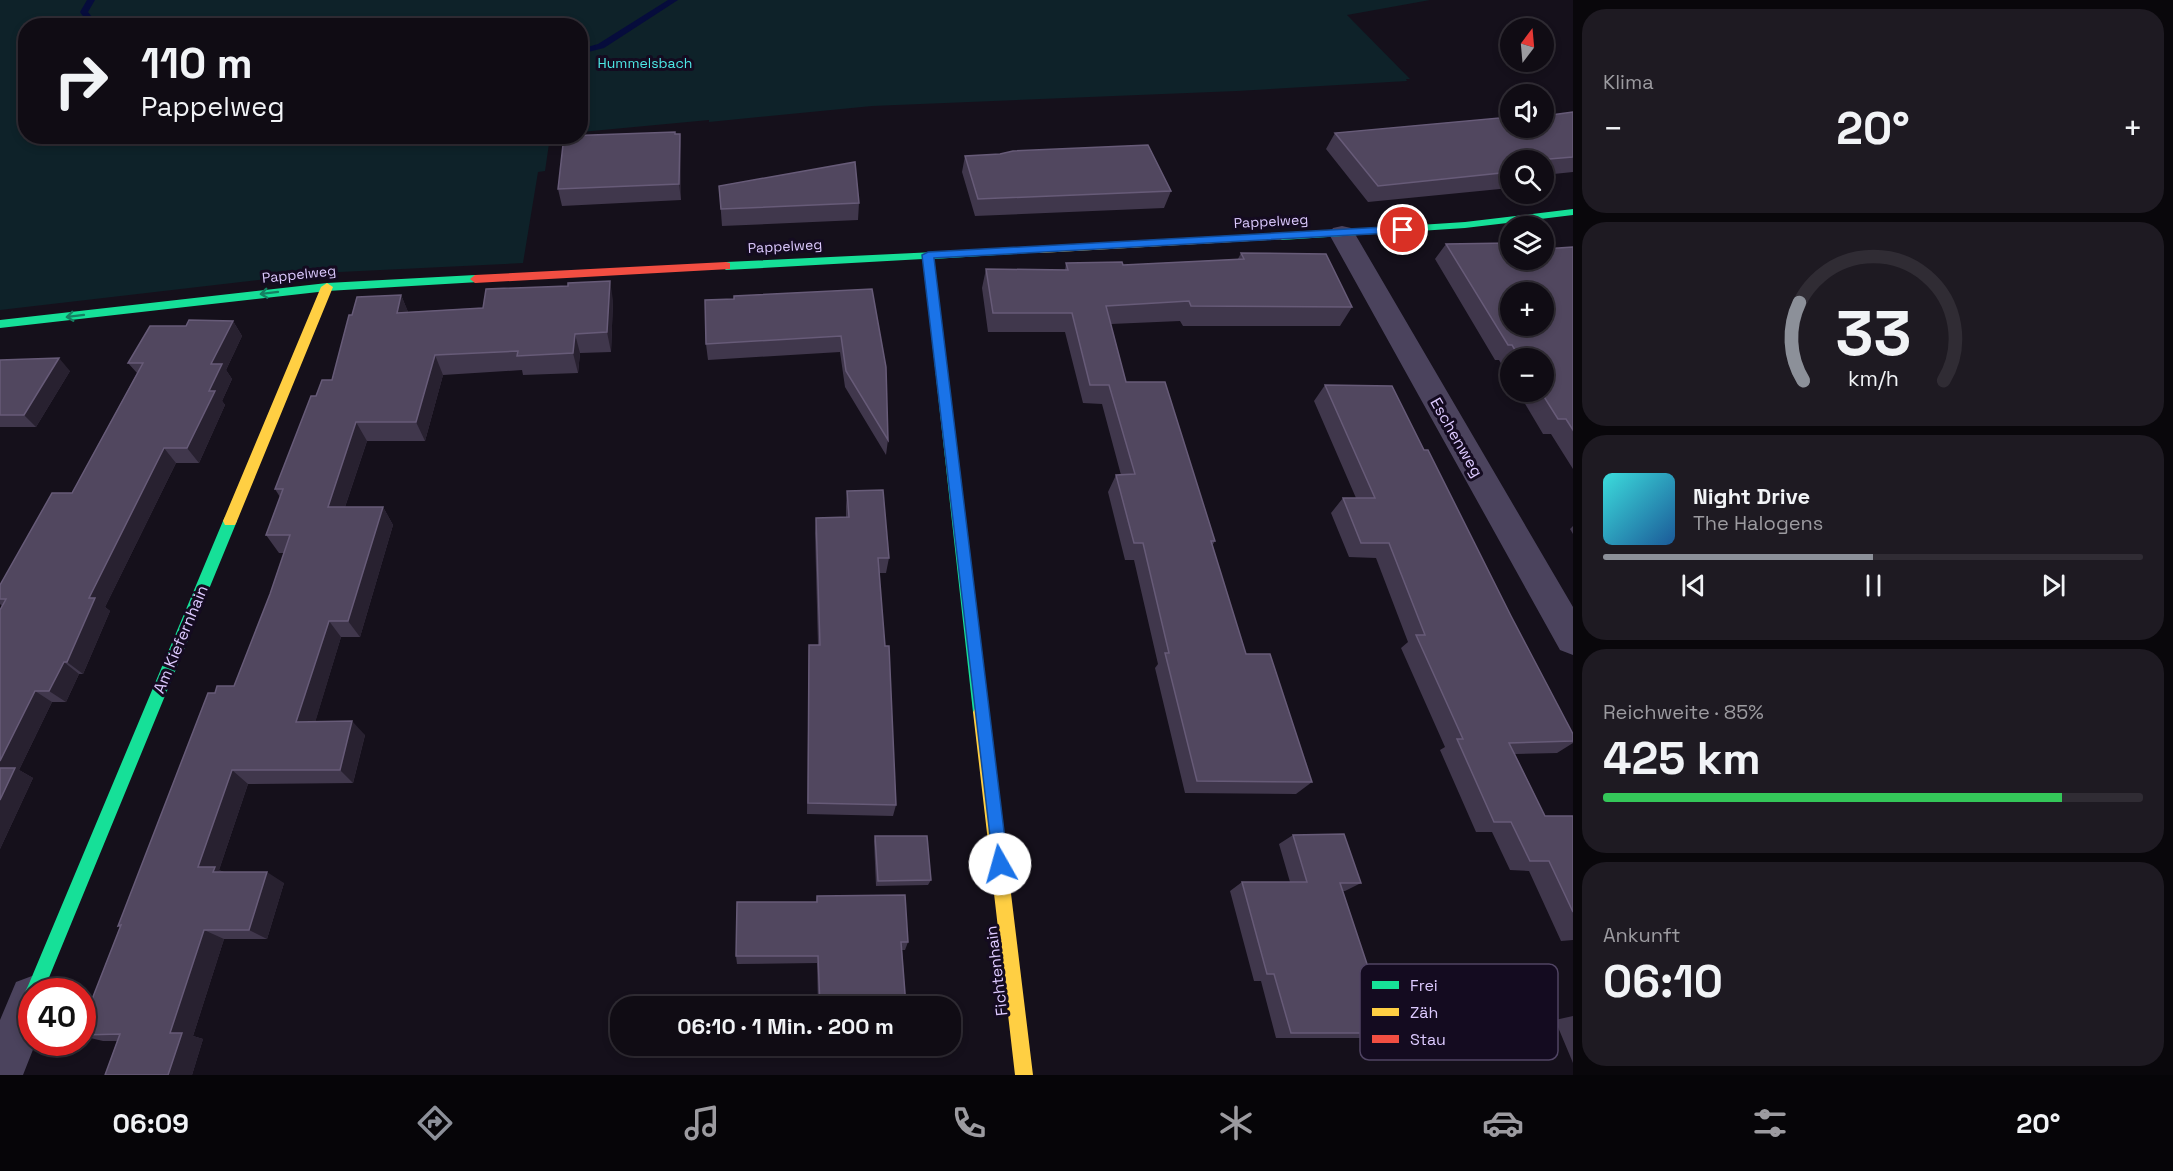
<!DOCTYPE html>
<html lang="de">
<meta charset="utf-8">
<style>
body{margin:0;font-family:"Space Grotesk",sans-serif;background:#1e1a22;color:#f1f3f6;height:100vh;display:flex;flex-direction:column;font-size:22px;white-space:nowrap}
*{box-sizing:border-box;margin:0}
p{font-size:20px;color:#9c9ba0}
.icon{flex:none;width:33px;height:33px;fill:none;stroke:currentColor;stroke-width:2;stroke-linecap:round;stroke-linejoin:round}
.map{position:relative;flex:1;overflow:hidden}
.sheet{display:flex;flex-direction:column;gap:9px;padding:9px;background:#09070b;width:600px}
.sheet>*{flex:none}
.top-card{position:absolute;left:18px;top:18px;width:570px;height:126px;border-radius:24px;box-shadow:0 3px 9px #0003,0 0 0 2px #302c34;background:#100c14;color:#f1f3f6;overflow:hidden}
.needle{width:39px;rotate:16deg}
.tools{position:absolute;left:1500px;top:18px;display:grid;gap:12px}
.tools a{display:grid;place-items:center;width:54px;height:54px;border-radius:50%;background:#100c14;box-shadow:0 3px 9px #0003,0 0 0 2px #302c34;font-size:30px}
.speed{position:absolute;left:18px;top:978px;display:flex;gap:12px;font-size:30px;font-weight:700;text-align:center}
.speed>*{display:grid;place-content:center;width:78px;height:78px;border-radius:50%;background:#100c14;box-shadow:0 3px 9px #0003,0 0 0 2px #302c34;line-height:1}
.speed .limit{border:9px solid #d22;background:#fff;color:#111}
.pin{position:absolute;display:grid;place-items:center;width:51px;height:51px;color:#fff;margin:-26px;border:3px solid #fff;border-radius:50%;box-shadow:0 2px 6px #0007}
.me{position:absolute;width:66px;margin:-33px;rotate:353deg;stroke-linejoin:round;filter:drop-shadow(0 0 4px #0008)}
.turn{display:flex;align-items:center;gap:21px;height:126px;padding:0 24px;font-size:27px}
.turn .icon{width:78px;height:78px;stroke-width:2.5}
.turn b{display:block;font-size:42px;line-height:51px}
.big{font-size:45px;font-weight:800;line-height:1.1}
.sheet .tile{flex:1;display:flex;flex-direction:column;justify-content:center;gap:9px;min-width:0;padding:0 21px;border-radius:24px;background:#1e1a22}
.sheet .dial{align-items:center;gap:0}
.dial svg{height:156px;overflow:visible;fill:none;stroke:#302c34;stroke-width:7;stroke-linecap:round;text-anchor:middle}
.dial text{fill:#f1f3f6;stroke:none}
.song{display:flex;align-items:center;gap:18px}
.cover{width:72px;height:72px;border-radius:9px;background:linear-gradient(135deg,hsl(180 70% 55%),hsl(210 70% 35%))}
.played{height:6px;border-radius:3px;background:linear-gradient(90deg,#8c9099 50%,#302c34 50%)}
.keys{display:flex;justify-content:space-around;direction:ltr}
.heat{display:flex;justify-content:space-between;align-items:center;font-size:33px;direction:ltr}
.charge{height:9px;border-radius:4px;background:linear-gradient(90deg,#34c759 85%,#302c34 0)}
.trip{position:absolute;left:610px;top:996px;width:351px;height:60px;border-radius:24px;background:#100c14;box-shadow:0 3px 9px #0003,0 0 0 2px #302c34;font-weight:800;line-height:60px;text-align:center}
.dock{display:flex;height:96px;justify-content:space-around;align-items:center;background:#060508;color:#9c9ba0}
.dock .icon{width:42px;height:42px}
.dock .current{color:#8c9099}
.dock b{font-size:27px;color:#f1f3f6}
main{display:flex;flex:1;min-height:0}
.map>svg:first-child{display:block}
</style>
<main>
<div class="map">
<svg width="1573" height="1075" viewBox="0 0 1573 1075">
<rect width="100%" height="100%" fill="#15101b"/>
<path fill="#0e2229" d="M0,0H1430L1347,15L1410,79H1406L1407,81L1237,91L872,106L709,122V120L581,132L580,26H26V136L550,137L545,171L538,172L523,263L319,273L0,310Z"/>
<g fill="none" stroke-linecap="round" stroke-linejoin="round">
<path fill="#060c3c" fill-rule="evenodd" d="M87,0H95L88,12L99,26H90L80,12Z
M668,0H678L604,48L580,54V49L598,44Z"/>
<path fill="#4b435d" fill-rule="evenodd" d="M1342,226L1351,228L1355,234L1573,607V655L1560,650L1329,234L1333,228Z
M32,976L48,982L51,992H32V1042H36L23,1075H0V1020L16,982Z"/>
<path fill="#16e098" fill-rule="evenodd" d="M1573,209V215L1465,228L1282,240L1277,237L1282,234L1465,222Z
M1040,247L1045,250L1044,252L934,259L989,712L986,717L981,719L976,717L973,712L923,259L726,270L721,266L726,262Z
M475,275L480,279L479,282L327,291L0,328V320L327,283Z
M230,516L235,517L237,521L43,992H32V1000L28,998L25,992L28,986L223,521L225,517Z"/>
<path fill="#ffcf43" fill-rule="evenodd" d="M1282,234L1287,237L1286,239L1040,253L1035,250L1040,247Z
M327,283L333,287L237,521L235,525H225L223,521L321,287Z
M981,705L986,707L989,712L1033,1075H1015L973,712L976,707Z"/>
<path fill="#f24e42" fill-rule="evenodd" d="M726,262L730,263V269L475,283L470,279L475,275Z"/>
</g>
<path fill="#40374c" d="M1573,112V172L1544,175V160H1510V188L1368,202L1326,149L1335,133L1510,128Z
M675,134H680L681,150V200L562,206L558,189Z
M965,156L1171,191L1164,208L975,216L962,172Z
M719,186L859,203L858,220L722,226Z
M1446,244L1510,260L1573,247V469L1551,434H1543L1518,392H1544V358H1510V379L1499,360H1495L1435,259Z
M1241,253L1352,307L1340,326H1183L1180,321L1111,324L1126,382L1215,541L1212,546L1246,654L1312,782L1296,794L1185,793L1155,668L1158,664L1134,560H1125L1108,492L1116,475H1121L1102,404L1083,403L1065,332H988L982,288L986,269L1065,270L1066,263L1123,265L1238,259Z
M872,289L888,440L886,455L845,387L840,352L708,360L706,344L734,299Z
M401,295L408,312L613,300L611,352L580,353L578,373L523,375L522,370L443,375L425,441H367L345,507H383L393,525L360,637H341L315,722L365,735L353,783L248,784L219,870L224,872L284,883L267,939H224L193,1036L203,1039L192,1075H105L117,1041H103L82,1036V1025L120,927L118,926L215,693L234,686L270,594L284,553H279L266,535L280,497L275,489L316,396L332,380Z
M233,321L242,336L226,370L232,379L222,401L225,405L199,463H176L105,607L110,611L83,674H79L66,702H52L19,770L33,778L0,849V610L2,606L0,604V585L72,493L137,373L128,363L186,326Z
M0,360L70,371L36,427H0Z
M1325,385L1424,450L1573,734V743L1557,753L1515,754L1545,816H1573V940L1561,941L1529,871L1510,870L1492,832H1476L1440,750L1445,747L1401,648L1408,642L1376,558L1349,557L1331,513L1343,498H1356L1314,401Z
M847,491L889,558L886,573H879L896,805L893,816L807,814L809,645H818L815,533L816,518L846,517V506Z
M1573,526V534L1570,529Z
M1293,835L1361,883L1345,891H1343L1390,1033L1373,1038H1276L1261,981H1254L1230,891L1242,882H1290L1279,844Z
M875,836L931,880L928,885L876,886L874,841Z
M817,896L908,942L905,950H902L906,1006H818L817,963L737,964L736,956L816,902Z
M1573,1016V1063L1555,1020Z"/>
<path fill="#282130" d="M680,134L681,150V200L679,184Z
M610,281L613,300L611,352L607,332Z
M401,295L409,314L397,313Z
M233,321L242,336L226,370L232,379L222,401L225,405L199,463L187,448L209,391L211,364Z
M575,334L580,353L578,373L573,353Z
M435,355L443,375L425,441L416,422Z
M59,358L70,371L36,427L24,415Z
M356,422L367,441L339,525L328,507Z
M164,448L176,463L105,607L110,611L83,674L67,662L89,598Z
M383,507L393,525L360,637L348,621Z
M329,621L341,637L311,736L296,722Z
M64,662L79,674L66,702L49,691Z
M35,691L52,702L19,770L33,778L0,849V761Z
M352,721L365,735L353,783L340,770Z
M232,770L248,784L219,870L233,878L198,867Z
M267,872L284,883L267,939L249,930Z
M204,930L224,939L193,1036L203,1039L192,1075H168L170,1033Z"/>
<path fill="#51475f" stroke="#675b78" stroke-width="1.5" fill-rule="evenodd" d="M1573,112V157L1537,160H1510V172L1378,186L1335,133L1510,117V128H1544V116Z
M675,132V134H680L679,184L558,189L564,136Z
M1148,145L1171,191L978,199L965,156L1000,154L1013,151Z
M855,162L859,203L721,209L719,186Z
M1510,243V260H1544V249L1573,247V430L1566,419H1558L1541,392H1544V358H1520L1512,345H1508L1446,244ZM1510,292H1544V326H1510Z
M1241,253L1326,254L1352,307L1191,306L1189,301L1106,306L1126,382H1165L1215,541H1211L1246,654H1270L1312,782L1197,781L1165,653H1169L1143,543H1134L1116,475L1135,474L1109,385H1090L1072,313H993L986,269L1068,270L1066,263L1122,262L1123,265L1244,259Z
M610,281L607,332L575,334L573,353L517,356L518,351L435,355L416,422H356L328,507H383L348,621H329L296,722L352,721L340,770H232L198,867H215L213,872H267L249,930H204L170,1033H182L168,1075H105L120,1034L82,1035V1025L121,925L118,926L208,693H215L217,686H234L270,594L290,535H266L283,489H275L311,396H316L322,380H332L349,315H352L357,297L401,295L397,313L483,308L486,289L568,286V283Z
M872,289L886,367L888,440L846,371L841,336L706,344L705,300L734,299V296Z
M189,320L233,321L211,364H222L209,391H215L187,448H164L89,598H95L67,662H64L49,691H35L0,761V610L6,599H0V585L52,493H72L143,363H128L150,326H186Z
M59,358L24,415H0V360Z
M1325,385L1392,386L1424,450H1428L1511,616L1573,734V741L1509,743L1545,816H1573V912L1549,861H1530L1511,822H1494L1457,739H1463L1416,635H1425L1389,543H1361L1343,498H1375Z
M883,490L889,558H878L885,646H889L896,805L808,803L809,645H820L816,518L849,517L847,491Z
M0,768H15L0,800Z
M1344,834L1361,883H1340L1390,1033H1291L1274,974H1267L1242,882H1307L1293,835Z
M875,836H927L931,880L878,881Z
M905,895L908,942H901L906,1006H820L818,956H736L737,902H817V896Z"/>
<defs><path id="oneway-shaft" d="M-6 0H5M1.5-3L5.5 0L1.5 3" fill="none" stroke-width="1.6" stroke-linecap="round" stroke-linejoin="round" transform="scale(1.5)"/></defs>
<g stroke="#158062">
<use href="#oneway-shaft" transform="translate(269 293) rotate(173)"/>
<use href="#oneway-shaft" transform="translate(75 316) rotate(173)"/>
</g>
<path fill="#1a73e8" stroke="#114b97" stroke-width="1.5" d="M1403,226L1409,230L1407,232L934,258L1008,864L1006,870L1000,873L994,870L922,255L928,252Z"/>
<g text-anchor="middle" stroke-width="6" stroke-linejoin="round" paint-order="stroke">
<g font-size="14" fill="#4de8e6" stroke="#140b20">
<text x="645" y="68">Hummelsbach</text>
</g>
<g font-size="14" fill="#ddcaff" stroke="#140b20">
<text transform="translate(1271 221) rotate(-3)" y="5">Pappelweg</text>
<text transform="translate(785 246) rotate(-3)" y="5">Pappelweg</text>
<text transform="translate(299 274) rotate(-6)" y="5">Pappelweg</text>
</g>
<g font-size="16" fill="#ddcaff" stroke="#140b20">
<text transform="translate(1457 437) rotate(60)" y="6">Eschenweg</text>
<text transform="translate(180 639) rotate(-67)" y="6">Am Kiefernhain</text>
<text transform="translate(996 971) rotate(-97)" y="6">Fichtenhain</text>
</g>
</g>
<rect x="1360" y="964" width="198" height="96" rx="9" fill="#140b20" stroke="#504463" stroke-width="1.5"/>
<rect x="1372" y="981" width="27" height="8" fill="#16e098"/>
<rect x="1372" y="1008" width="27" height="8" fill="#ffcf43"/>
<rect x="1372" y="1035" width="27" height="8" fill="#f24e42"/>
<g font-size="16" fill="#ddcaff">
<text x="1410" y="991">Frei</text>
<text x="1410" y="1018">Zäh</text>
<text x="1410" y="1045">Stau</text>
</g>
</svg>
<div class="tools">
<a><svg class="needle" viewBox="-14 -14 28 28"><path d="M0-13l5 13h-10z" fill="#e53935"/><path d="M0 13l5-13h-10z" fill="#9c9ba0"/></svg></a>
<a><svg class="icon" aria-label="sound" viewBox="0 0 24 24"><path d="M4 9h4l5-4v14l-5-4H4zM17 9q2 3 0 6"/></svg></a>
<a><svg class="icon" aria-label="search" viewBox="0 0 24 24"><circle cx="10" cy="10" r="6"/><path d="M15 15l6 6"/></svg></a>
<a><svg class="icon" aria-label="layers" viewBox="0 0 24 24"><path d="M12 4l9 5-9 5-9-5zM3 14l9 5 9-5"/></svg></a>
<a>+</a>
<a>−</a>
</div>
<div class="speed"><div class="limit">40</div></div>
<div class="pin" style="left:1403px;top:230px;background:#d93025"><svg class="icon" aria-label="arrive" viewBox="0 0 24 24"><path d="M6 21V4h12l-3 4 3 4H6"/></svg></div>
<svg class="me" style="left:1000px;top:864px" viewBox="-20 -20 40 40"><circle r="19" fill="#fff"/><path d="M0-13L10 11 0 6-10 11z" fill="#1a73e8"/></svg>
<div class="trip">06:10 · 1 Min. · 200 m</div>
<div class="top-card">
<div class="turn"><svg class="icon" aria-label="right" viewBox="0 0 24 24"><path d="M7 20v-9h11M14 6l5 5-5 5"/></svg><div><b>110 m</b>Pappelweg</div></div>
</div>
</div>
<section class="sheet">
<div class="tile"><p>Klima</p>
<div class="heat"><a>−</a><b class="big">20°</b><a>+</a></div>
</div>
<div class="tile dial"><svg viewBox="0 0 100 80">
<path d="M14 69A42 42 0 1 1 86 69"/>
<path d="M14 69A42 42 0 0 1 12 29" stroke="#8c9099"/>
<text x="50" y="56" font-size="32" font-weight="700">33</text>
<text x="50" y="72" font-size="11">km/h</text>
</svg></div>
<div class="tile">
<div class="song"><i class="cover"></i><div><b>Night Drive</b><p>The Halogens</p></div></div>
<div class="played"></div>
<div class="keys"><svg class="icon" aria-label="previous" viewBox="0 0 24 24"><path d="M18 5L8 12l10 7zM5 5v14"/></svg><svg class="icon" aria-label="pause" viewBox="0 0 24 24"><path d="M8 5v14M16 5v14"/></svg><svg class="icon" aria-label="next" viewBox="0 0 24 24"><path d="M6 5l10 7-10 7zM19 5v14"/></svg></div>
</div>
<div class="tile"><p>Reichweite · 85%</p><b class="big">425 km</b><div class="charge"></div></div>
<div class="tile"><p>Ankunft</p><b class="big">06:10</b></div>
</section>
</main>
<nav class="dock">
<b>06:09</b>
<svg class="icon current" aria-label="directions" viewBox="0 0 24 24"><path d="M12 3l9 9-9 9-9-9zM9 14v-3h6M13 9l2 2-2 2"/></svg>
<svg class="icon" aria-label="music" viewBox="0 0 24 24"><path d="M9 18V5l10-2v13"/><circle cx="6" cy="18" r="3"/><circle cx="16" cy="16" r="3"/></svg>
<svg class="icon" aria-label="phone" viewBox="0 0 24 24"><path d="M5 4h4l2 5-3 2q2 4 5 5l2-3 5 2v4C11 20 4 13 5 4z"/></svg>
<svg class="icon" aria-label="climate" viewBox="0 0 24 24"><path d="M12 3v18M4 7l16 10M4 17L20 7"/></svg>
<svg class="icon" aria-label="car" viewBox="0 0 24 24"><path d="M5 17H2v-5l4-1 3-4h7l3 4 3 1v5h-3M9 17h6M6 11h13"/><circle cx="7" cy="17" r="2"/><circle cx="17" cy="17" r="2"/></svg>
<svg class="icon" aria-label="filters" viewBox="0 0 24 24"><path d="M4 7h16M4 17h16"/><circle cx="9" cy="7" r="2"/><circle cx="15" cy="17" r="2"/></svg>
<b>20°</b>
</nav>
